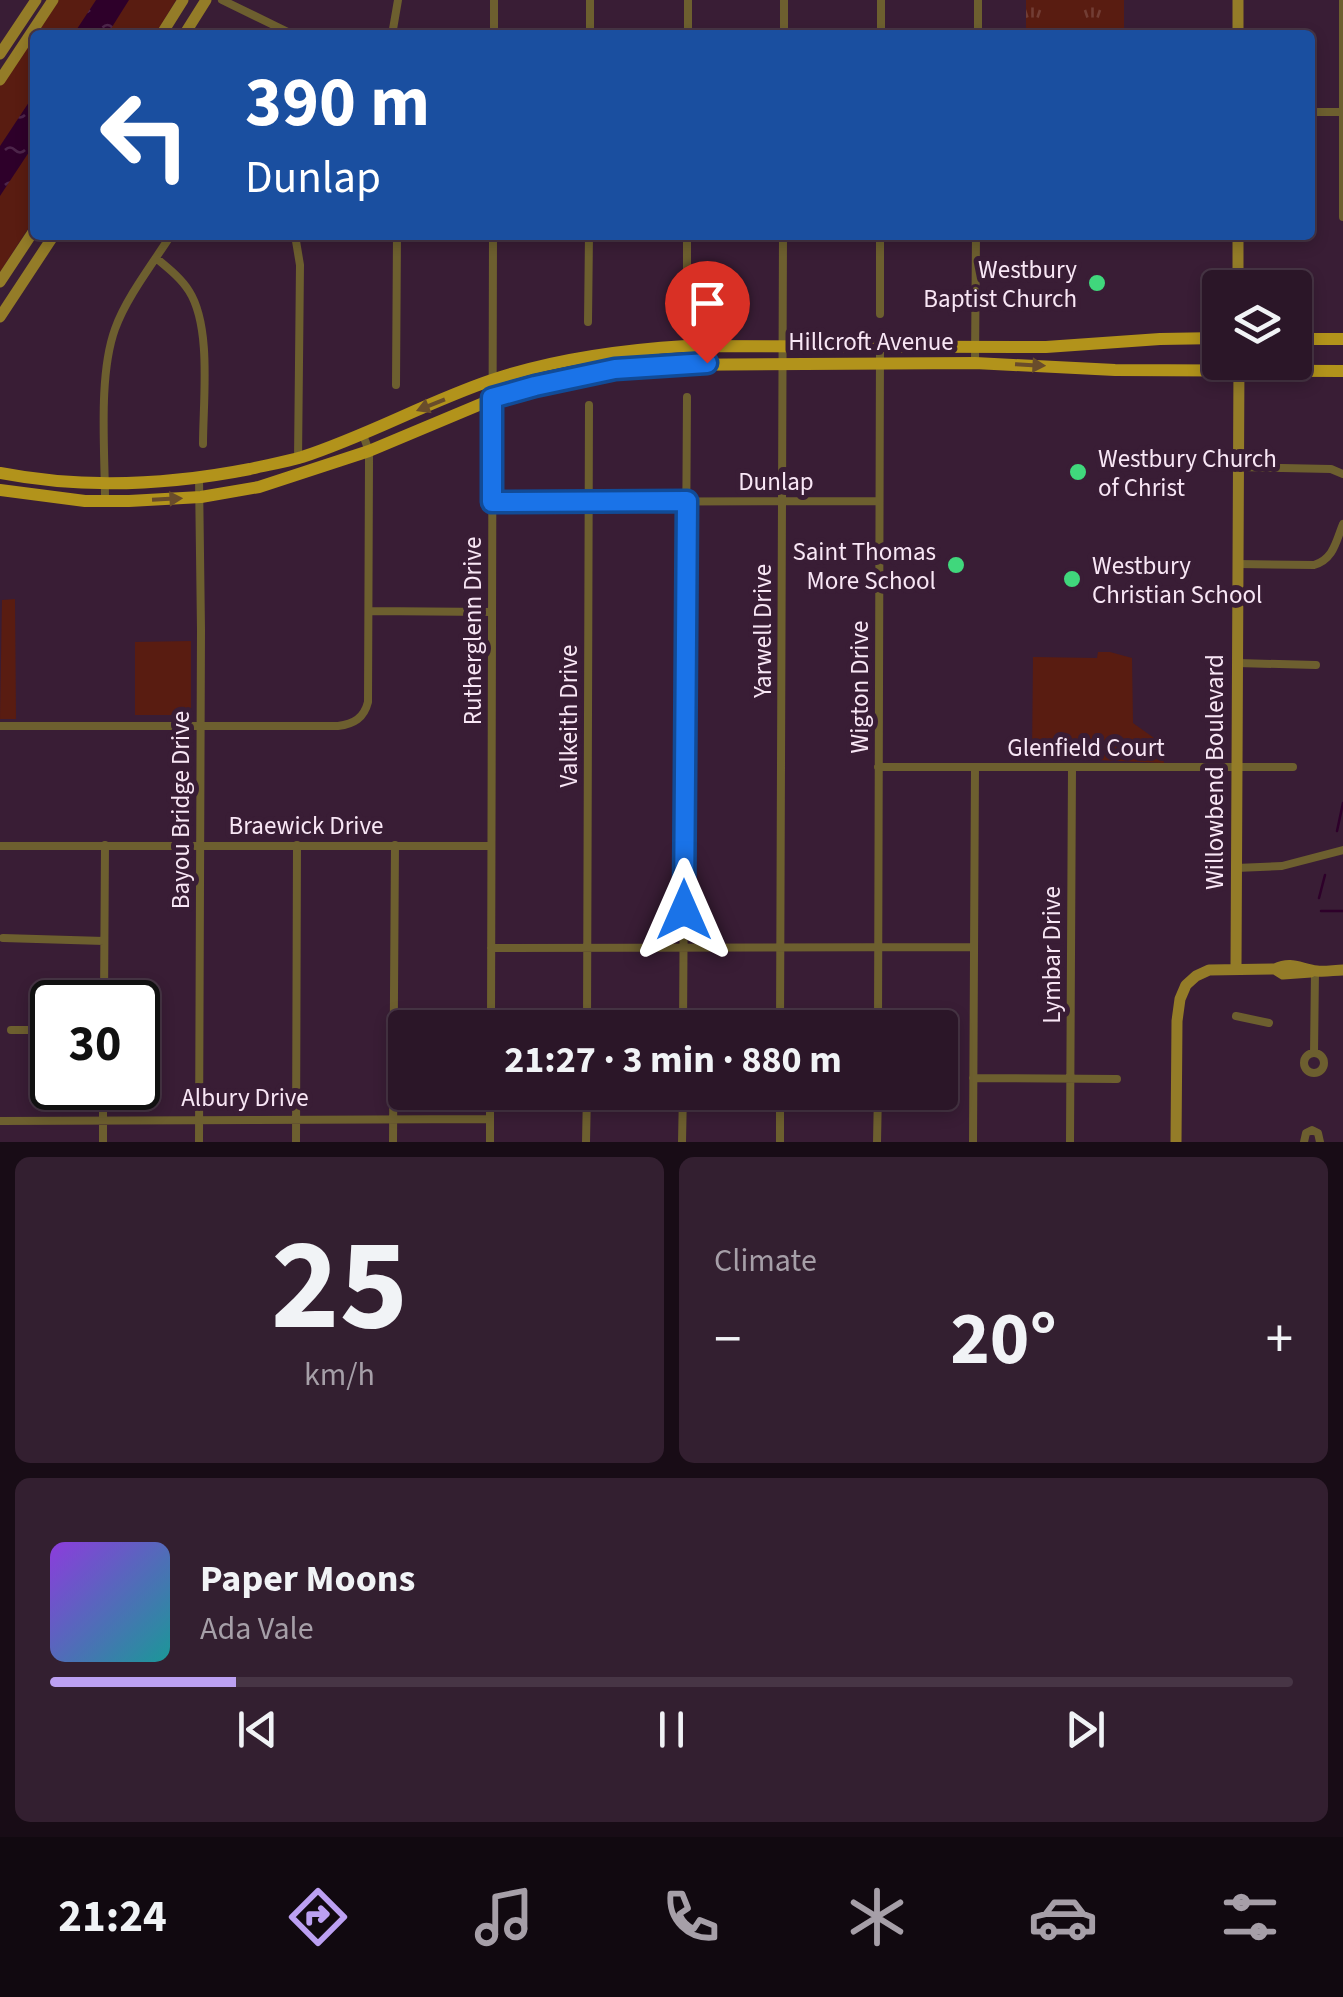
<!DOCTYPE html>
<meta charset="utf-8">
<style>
body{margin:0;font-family:"Source Sans 3",sans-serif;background:#331f30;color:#f1f3f6;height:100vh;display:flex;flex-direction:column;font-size:38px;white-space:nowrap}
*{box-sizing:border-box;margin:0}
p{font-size:32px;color:#a69fa8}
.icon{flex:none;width:55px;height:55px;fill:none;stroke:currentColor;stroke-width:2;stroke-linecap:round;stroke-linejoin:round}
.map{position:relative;height:1142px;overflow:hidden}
.sheet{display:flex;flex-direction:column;gap:15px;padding:15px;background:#180c16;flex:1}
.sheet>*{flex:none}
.top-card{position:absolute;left:30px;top:30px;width:1285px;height:210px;border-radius:10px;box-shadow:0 5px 15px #0003,0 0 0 2px #473545;background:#1a4fa0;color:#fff;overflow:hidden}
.tools{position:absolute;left:1202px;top:270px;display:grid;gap:20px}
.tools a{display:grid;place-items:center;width:110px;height:110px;border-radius:10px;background:#2b1628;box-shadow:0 5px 15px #0003,0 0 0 2px #473545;font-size:50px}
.speed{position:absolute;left:30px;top:980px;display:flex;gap:20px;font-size:50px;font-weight:700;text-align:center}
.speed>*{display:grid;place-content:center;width:130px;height:130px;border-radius:50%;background:#2b1628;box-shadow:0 5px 15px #0003,0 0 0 2px #473545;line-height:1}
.speed .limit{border:5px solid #111;border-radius:15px;background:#fff;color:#111}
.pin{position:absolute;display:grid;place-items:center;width:85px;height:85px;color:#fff;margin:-102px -42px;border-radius:50% 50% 50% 0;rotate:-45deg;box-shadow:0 0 10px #0007}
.pin .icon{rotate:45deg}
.me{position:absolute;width:110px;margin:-55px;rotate:0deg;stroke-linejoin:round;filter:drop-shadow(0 0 8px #0008)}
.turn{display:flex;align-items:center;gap:35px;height:210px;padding:0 50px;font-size:45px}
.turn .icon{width:130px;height:130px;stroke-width:2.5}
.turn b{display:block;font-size:70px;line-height:85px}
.big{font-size:75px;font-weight:700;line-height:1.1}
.sheet .tile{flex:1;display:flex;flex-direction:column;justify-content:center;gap:15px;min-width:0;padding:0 35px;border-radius:15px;background:#331f30}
.sheet .dial{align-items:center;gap:0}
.dial b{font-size:130px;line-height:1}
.song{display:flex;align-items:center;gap:30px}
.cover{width:120px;height:120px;border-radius:15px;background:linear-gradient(135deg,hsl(270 70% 55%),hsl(180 70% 35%))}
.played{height:10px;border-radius:5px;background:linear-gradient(90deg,#bca0f2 15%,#473545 15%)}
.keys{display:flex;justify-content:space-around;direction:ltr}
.heat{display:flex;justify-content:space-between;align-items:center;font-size:55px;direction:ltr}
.sheet .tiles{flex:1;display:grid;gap:15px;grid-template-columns:1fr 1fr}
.tile:last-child{grid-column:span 2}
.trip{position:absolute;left:388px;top:1010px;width:570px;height:100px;border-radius:10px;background:#2b1628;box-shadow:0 5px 15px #0003,0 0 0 2px #473545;font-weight:700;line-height:100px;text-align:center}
.dock{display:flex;height:160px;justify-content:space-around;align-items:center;background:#110910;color:#a69fa8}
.dock .icon{width:70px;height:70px}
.dock .selected{color:#bca0f2}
.dock b{font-size:45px;color:#f1f3f6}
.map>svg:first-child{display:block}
</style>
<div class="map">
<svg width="1343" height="1142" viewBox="0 0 1343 1142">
<defs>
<pattern id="park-tufts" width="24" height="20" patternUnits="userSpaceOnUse" patternTransform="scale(2.5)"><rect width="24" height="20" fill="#591c11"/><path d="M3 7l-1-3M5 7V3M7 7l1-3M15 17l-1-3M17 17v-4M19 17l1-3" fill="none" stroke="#723d34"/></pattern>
<pattern id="water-ripples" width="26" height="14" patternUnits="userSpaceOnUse" patternTransform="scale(2.5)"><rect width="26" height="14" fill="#2e002a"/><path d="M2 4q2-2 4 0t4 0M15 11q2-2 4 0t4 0" fill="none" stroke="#4d254a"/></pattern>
</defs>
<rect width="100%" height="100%" fill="#391d35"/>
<path fill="#591c11" d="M56,0H176L155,35H35V218L0,272V86Z
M15,599L16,719H0L2,600Z
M191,641V715H135V642Z
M1098,652H1110L1132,658L1133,723L1161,743L1164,763L1032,757L1033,657L1097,658Z"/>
<path fill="url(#park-tufts)" d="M1026,0H1124V35H1026Z"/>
<path fill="url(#water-ripples)" d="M96,0H129L107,35H73Z
M35,93V143L0,196V146Z"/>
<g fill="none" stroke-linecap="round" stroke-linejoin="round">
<path stroke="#2e002a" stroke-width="2.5" d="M1337,831L1343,803
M1319,898L1325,875
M1321,911H1343"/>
<path stroke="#6d5f2f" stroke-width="8" d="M222,0L294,35
M1343,0V217
M392,35L398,0
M494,35V0
M590,35V0
M688,35V0
M784,35V0
M881,35V0
M978,35V0
M1310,112H1342
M295,235L300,265L298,460
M156,258C168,268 181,278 189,291C212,327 203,401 203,444
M687,310V235
M880,314V235
M588,322L589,235
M975,363L976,235
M396,385L397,235
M1238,467L1331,469L1343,474
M199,477L201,630L199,1142
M105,501C105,451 98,376 115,329C126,298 153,263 171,235
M492,502L879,501
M1237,564L1314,565C1334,559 1336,541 1343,524
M369,611L492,612
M1237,663L1316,665
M0,726H338C354,724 364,718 368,702L369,463V451L363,435
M878,767H1293
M0,846H491
M1236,868L1282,866L1343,850
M3,938L104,941
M491,948L974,947
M104,1002L105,845
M1236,1016L1269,1023
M491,1028L493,235
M587,1028L589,405
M683,1028L687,397
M780,1028L783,235
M878,1028L880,346
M11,1030H52
M1314,1053L1315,971
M1304 1063a10 10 0 1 1 20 0a10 10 0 1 1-20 0Z
M973,1078L1117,1079
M0,1121L490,1119
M103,1142V1088
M296,1142L297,845
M393,1142L395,845
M490,1142V1092
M586,1142L587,1092
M682,1142L683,1092
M780,1142V1092
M877,1142L878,1092
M973,1142L975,767
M1070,1142L1072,767
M1304,1142L1306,1133L1312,1130L1318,1133L1320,1142"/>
<path stroke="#947c28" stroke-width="11" d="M161,35L183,0
M184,35L206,0
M1238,35V0
M0,54L36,0
M0,80L53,0
M1238,235V288
M0,282L35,229
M0,317L54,235
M1236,969L1239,362
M1275,969L1283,974L1311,972
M1176,1142L1177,1021L1180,999L1186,985L1196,976L1209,970L1275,969C1292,961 1300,969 1317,971C1325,972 1335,970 1343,970"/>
<path stroke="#b2931b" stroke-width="12" d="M1295,339H1343
M0,473C82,489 168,485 250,469C267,465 285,462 302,457C367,436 427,402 492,380C554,359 621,350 686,346L1046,347L1160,339L1220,338
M0,490L85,501H129L201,497L259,487L369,451L493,399L579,375L656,365L975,363L1115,370L1343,371"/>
</g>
<defs><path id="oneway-solid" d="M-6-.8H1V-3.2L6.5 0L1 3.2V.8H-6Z" transform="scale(2.5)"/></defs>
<g fill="#694c2b">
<use href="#oneway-solid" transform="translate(1030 365) rotate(3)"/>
<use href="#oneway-solid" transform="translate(431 405) rotate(158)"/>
<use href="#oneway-solid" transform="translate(167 499) rotate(-3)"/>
</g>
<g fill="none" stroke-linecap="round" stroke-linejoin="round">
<defs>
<path id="route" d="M684,910L687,501L492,502V398L535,386L615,369L707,363"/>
</defs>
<use href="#route" stroke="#114b97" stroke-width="25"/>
<use href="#route" stroke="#1a73e8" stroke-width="18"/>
</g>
<g fill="#40d77c" stroke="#391d35" stroke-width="4">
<circle cx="1097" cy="283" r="10"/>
<circle cx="1078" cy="472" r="10"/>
<circle cx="956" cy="565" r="10"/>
<circle cx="1072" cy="579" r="10"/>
</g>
<g text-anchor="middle" stroke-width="10" stroke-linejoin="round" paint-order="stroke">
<g font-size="25" fill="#f8e6f5" stroke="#391d35" text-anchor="end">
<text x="1077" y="278">Westbury<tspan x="1077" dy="29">Baptist Church</tspan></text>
<text x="1098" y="467" text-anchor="start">Westbury Church<tspan x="1098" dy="29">of Christ</tspan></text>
<text x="936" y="560">Saint Thomas<tspan x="936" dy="29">More School</tspan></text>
<text x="1092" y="574" text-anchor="start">Westbury<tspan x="1092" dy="29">Christian School</tspan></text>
</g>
<g font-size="25" fill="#f8e6f5" stroke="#391d35">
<text x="871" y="350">Hillcroft Avenue</text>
<text x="776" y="490">Dunlap</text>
<text transform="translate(472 631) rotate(-90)" y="9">Rutherglenn Drive</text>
<text transform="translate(762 631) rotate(-90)" y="9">Yarwell Drive</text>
<text transform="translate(859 687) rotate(-90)" y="9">Wigton Drive</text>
<text transform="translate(568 716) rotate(-90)" y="9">Valkeith Drive</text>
<text x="1086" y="756">Glenfield Court</text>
<text transform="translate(1214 772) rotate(-90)" y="9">Willowbend Boulevard</text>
<text transform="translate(180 810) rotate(-90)" y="9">Bayou Bridge Drive</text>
<text x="306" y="834">Braewick Drive</text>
<text transform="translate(1051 955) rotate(-90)" y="9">Lymbar Drive</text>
<text x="245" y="1106">Albury Drive</text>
</g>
</g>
</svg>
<div class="tools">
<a><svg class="icon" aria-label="layers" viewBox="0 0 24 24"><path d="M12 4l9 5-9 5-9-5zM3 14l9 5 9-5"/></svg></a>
</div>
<div class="speed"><div class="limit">30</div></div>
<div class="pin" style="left:707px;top:363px;background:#d93025"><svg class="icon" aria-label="arrive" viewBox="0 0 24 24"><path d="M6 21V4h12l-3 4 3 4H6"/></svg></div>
<svg class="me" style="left:684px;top:910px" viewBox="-20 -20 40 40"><path d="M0-17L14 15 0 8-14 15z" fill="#1a73e8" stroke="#fff" stroke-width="4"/></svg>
<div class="trip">21:27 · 3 min · 880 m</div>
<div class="top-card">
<div class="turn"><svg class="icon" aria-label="left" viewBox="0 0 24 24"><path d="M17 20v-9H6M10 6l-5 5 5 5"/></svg><div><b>390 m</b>Dunlap</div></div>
</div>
</div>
<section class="sheet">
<div class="tiles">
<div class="tile dial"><b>25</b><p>km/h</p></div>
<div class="tile"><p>Climate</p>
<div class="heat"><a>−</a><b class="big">20°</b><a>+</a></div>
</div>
<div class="tile">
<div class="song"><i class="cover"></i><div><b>Paper Moons</b><p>Ada Vale</p></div></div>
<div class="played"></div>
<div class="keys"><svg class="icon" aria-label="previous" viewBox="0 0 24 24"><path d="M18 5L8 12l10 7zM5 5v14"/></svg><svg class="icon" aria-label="pause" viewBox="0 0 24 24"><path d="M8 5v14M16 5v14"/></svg><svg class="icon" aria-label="next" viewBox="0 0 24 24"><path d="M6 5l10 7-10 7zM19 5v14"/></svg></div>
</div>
</div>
</section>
<nav class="dock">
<b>21:24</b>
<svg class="icon selected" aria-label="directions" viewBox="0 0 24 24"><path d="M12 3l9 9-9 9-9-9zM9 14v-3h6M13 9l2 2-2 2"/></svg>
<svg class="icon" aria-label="music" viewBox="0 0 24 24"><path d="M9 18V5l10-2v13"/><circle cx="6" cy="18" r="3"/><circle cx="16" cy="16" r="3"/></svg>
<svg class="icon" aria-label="phone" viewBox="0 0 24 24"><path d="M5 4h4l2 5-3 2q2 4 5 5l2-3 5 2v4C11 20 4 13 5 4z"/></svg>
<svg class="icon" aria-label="climate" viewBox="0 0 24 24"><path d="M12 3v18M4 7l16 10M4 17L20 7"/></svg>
<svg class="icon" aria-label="car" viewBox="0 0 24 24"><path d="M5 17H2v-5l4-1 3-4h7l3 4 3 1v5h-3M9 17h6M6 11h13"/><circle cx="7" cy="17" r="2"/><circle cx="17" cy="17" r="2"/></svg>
<svg class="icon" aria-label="filters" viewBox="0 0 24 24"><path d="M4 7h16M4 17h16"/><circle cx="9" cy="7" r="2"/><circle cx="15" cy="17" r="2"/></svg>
</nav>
